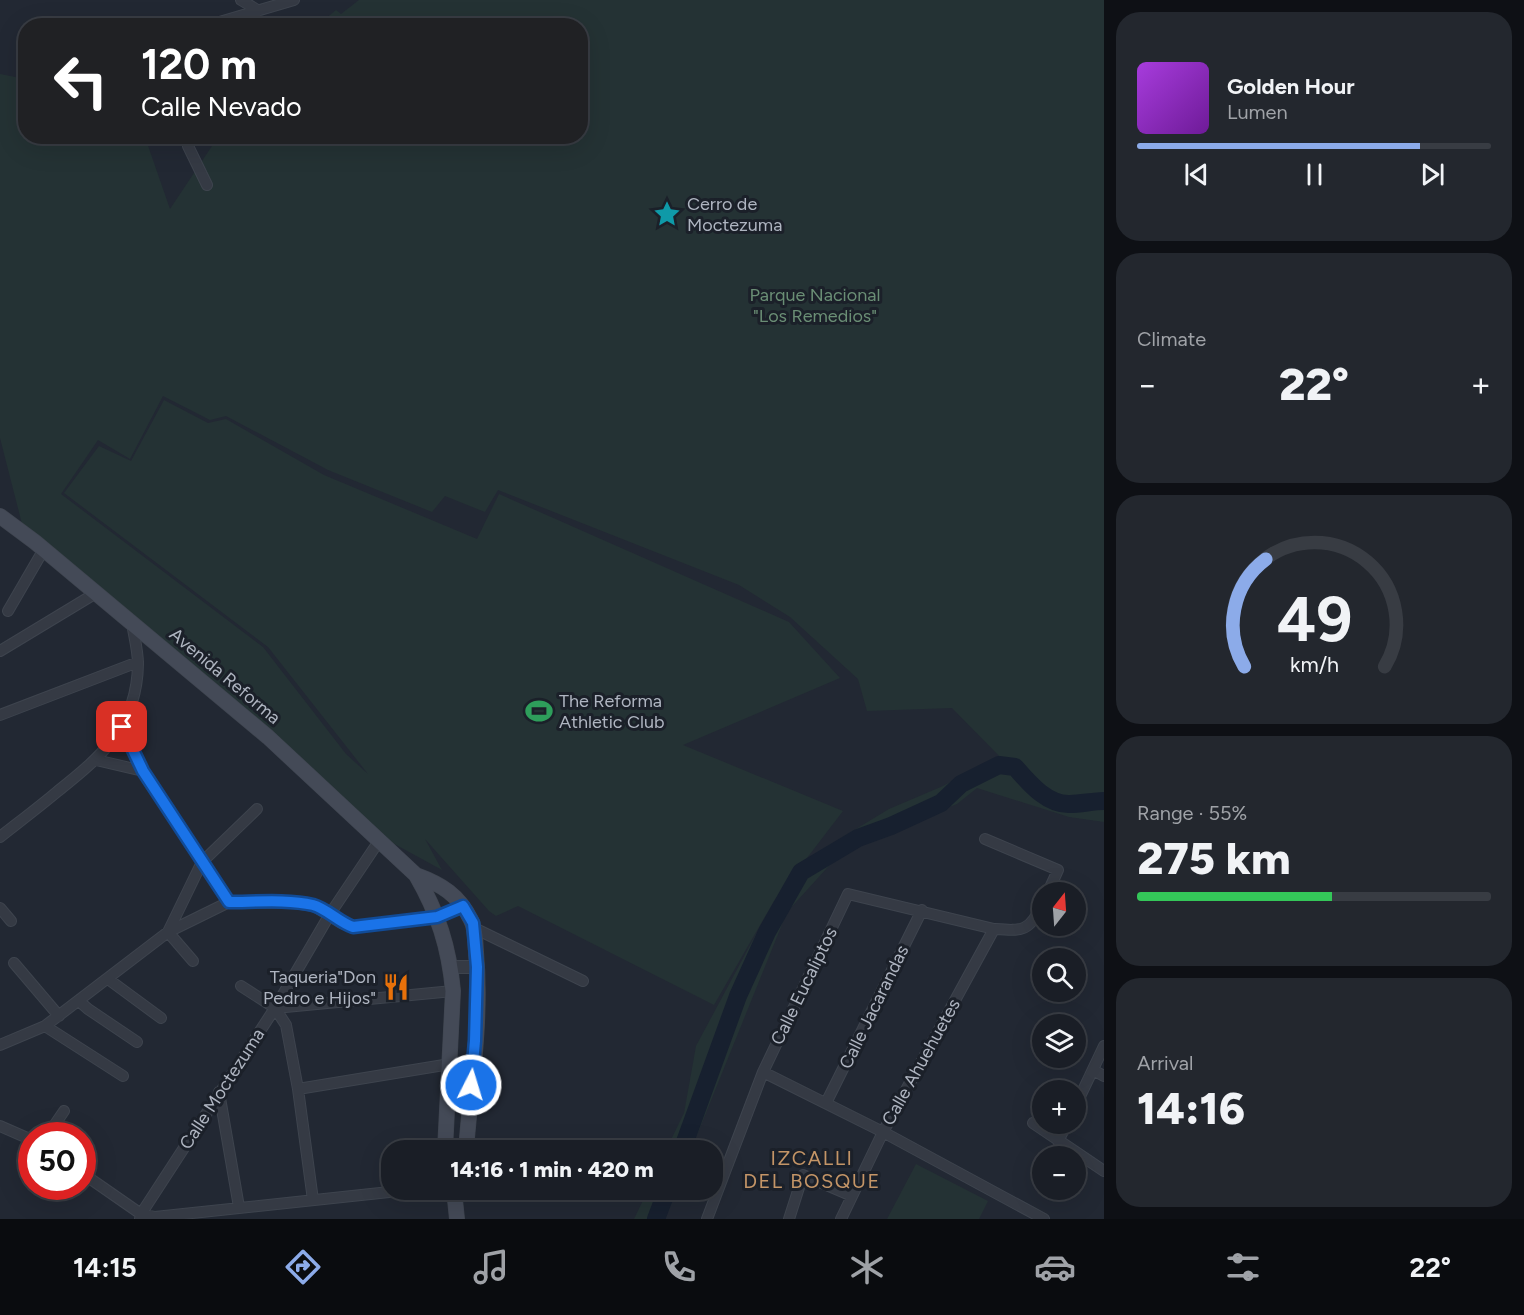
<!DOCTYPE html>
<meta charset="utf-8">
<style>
body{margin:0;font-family:Figtree,sans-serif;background:#23272e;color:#f1f3f6;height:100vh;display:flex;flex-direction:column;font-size:22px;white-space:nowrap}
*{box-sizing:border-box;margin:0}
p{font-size:20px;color:#9fa2a7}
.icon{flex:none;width:33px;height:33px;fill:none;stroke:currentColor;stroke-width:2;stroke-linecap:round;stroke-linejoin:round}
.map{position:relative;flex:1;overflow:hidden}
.drawer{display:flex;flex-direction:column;gap:12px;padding:12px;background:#0e1015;width:420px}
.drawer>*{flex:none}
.banner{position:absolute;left:18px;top:18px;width:570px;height:126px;border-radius:24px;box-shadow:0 6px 24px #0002,0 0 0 2px #383c43;background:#202124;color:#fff;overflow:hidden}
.needle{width:39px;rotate:17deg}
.tools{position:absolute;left:1032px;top:882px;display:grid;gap:12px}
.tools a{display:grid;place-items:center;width:54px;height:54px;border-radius:50%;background:#1a1e26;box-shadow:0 6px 24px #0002,0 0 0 2px #383c43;font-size:30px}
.speed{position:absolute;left:18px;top:1122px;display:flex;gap:12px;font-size:30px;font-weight:700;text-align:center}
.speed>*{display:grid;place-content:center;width:78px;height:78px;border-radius:50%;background:#1a1e26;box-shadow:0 6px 24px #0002,0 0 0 2px #383c43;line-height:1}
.speed .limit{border:9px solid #d22;background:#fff;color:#111}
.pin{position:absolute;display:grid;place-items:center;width:51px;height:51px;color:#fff;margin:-26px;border-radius:12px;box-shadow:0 3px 9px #0006}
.me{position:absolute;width:66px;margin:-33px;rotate:5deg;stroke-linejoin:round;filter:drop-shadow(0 0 4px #0008)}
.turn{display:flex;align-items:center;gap:21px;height:126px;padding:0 24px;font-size:27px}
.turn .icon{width:78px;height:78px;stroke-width:2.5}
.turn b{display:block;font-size:42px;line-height:51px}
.big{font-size:45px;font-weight:800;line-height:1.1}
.drawer .tile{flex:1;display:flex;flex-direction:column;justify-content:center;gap:9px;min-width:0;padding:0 21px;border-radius:24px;background:#23272e}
.drawer .dial{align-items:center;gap:0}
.dial svg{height:156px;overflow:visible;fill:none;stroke:#383c43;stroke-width:7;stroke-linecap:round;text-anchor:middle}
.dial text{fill:#f1f3f6;stroke:none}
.song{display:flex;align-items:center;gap:18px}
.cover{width:72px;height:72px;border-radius:9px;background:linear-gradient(135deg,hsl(280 70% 55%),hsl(280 70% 35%))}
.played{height:6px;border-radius:3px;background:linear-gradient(90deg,#8cabe9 80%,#383c43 80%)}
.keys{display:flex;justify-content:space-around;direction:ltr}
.heat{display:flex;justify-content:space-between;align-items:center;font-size:33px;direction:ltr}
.charge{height:9px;border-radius:4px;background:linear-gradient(90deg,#34c759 55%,#383c43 0)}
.trip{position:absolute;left:381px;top:1140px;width:342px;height:60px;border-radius:24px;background:#1a1e26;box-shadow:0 6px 24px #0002,0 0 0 2px #383c43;font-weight:800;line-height:60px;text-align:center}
.dock{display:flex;height:96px;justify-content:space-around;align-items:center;background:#0a0c0f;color:#9fa2a7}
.dock .icon{width:42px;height:42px}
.dock .current{color:#8cabe9}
.dock b{font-size:27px;color:#f1f3f6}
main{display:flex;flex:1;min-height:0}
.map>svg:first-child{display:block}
</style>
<main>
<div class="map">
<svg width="1104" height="1219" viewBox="0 0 1104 1219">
<rect width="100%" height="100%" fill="#222833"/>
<path fill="#243234" d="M359,0H1104V822L1069,817L977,788L957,804L920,818L837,857L787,912L691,1150H666L684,1113L696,1046L756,934L804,865L846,835L889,809L943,786L972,770L1008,765L952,708L867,711L858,679L790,617L739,585L498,490L485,512L445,496L432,512L328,470L226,416L210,420L163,396L130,459L98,440L61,494L263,647L346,754L368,774L268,647L64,493L99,446L131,461L164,400L208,423L226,419L324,475L477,539L499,494L789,622L840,678L683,745L843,811L774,901L714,1005L518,906L496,916L489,911L425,839L442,870L389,841L22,524L0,438V74L25,79L26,136L145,137L170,209L218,137L580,136V26L318,25L336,10L341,14Z
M916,1164L988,1201L979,1219H887Z
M648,1190H675L663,1219H634Z"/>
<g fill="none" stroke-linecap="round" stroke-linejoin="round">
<path stroke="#17202f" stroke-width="18" d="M682,1150L738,996L767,932L801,872L858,838L891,826L941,803L961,784L999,765L1015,767C1029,783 1047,805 1070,804C1081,804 1093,801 1104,801
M656,1219L667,1190"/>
<defs>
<path id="minor" d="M241,0L259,11
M206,26L294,0
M186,136L188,146L207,185
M8,611L44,549
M0,651L96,593
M0,715L138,662
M122,727L143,771L229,902
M96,760L143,771
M0,837C19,822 39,807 58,791C102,756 137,726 138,664C138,651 134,636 132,623
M985,839L1058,870L1048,892
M0,908L11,921
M474,928L583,981
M193,961L168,932L202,862L257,809
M14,963L59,1016
M108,979L161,1018
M241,986L275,1008L286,1025L298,1089L313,1200
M79,1001L88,1009L137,1042
M275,1008L453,991
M45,1026L123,1076
M0,1045L45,1026L168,932L229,902L294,903L314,906L341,923L353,927L437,917L463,906
M1093,1070L1104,1076
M763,1072L883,1132L1044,1219
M298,1089L450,1064
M219,1092L239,1207
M826,1103L922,910
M1076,1105L1104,1046
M1033,1123L1104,1171
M0,1126L32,1140
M47,1136L64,1111
M1058,1141L1067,1124
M82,1173L141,1214L155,1217L408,1190
M140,1219L141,1214L275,1008L330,914L379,841
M707,1219L763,1072L848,894L994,929C1022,931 1030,932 1042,904
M789,1219L803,1175L852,1196
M841,1219L883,1132L994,929"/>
<path id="tertiary" d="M451,967H477"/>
<path id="secondary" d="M0,516L35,542L268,737L416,875C438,913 449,947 453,991L445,1150
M416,875C441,884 459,895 471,920C476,929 475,942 476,952C482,1018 471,1085 466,1150
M454,1190L457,1219"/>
</defs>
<use href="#minor" stroke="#3e444e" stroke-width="12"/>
<use href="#tertiary" stroke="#3e444e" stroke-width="14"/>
<use href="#secondary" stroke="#3e444e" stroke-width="16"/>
<use href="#minor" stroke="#353a44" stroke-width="10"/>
<use href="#tertiary" stroke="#353a44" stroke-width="12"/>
<use href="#secondary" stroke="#444a57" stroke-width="15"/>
</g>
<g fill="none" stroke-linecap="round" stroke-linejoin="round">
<defs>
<path id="route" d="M122,727L143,771L229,902C254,902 288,899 313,905C327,909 339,922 353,927L437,917L463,906L473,923L477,967L475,1041L471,1085"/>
</defs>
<use href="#route" stroke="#114b97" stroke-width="15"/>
<use href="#route" stroke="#1a73e8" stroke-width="10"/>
</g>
<defs>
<symbol id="sight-bare" viewBox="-9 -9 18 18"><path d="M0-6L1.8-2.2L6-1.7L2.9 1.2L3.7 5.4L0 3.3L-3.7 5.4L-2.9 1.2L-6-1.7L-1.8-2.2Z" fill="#0f9aa8" stroke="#1b2029" stroke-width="2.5" paint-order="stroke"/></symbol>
<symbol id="stadium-bare" viewBox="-9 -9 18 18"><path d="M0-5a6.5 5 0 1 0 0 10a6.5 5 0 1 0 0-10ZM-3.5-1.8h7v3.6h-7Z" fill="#2e9e5b" stroke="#1b2029" stroke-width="2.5" paint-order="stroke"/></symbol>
<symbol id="restaurant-bare" viewBox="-9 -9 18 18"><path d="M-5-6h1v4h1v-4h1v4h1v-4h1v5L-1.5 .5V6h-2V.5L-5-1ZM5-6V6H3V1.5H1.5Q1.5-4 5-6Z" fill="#e8710a" stroke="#1b2029" stroke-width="2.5" paint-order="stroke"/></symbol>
</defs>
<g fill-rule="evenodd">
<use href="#sight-bare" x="648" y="195" width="38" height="38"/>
<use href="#stadium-bare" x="520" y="692" width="38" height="38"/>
<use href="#restaurant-bare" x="377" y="968" width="38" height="38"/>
</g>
<g text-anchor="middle" stroke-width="6" stroke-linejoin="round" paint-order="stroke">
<g font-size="18" fill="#afb5c1" stroke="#1b2029" text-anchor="start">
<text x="687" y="210">Cerro de<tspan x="687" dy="21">Moctezuma</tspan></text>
<text x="559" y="707">The Reforma<tspan x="559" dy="21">Athletic Club</tspan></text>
<text x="376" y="983" text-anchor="end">Taqueria"Don<tspan x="376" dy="21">Pedro e Hijos"</tspan></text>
</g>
<g font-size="18" fill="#6a8e75" stroke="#1b2029">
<text x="815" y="301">Parque Nacional<tspan x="815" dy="21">"Los Remedios"</tspan></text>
</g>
<g font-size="18" fill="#afb5c1" stroke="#1b2029">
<text transform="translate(225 676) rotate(40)" y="6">Avenida Reforma</text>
<text transform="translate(804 986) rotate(-64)" y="6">Calle Eucaliptos</text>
<text transform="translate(874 1007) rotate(-64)" y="6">Calle Jacarandas</text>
<text transform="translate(921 1062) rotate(-61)" y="6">Calle Ahuehuetes</text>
<text transform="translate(222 1089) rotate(-57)" y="6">Calle Moctezuma</text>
</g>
<g font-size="20" letter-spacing="1.5" fill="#c49567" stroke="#1b2029">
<text x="812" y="1165">IZCALLI<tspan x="812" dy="23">DEL BOSQUE</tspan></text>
</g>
</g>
</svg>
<div class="tools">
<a><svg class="needle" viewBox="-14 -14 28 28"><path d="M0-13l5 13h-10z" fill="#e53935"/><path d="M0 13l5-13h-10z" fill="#9fa2a7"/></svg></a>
<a><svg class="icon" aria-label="search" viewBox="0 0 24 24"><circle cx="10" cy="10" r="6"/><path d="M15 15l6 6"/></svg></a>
<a><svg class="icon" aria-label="layers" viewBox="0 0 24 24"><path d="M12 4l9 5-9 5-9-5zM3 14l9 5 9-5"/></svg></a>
<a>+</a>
<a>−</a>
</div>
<div class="speed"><div class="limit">50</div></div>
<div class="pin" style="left:122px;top:727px;background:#d93025"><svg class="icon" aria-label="arrive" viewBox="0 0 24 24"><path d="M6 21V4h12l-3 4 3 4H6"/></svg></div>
<svg class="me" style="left:471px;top:1085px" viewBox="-20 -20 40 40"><circle r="17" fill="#1a73e8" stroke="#fff" stroke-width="3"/><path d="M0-11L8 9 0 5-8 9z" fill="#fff"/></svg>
<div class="trip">14:16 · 1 min · 420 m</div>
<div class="banner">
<div class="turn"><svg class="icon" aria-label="left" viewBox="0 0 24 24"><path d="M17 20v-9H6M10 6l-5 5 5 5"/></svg><div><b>120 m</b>Calle Nevado</div></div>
</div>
</div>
<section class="drawer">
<div class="tile">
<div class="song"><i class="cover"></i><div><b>Golden Hour</b><p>Lumen</p></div></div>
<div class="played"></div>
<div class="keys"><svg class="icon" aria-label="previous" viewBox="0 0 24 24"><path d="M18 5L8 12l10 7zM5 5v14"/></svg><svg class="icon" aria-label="pause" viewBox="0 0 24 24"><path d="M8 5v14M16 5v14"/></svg><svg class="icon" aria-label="next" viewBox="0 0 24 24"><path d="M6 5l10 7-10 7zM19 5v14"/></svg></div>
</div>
<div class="tile"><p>Climate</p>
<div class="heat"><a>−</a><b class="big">22°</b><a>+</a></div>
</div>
<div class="tile dial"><svg viewBox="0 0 100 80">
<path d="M14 69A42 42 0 1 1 86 69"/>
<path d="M14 69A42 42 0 0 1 25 14" stroke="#8cabe9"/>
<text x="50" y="56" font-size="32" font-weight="700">49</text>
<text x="50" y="72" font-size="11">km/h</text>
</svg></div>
<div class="tile"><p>Range · 55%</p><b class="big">275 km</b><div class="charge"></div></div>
<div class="tile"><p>Arrival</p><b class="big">14:16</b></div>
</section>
</main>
<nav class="dock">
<b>14:15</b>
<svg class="icon current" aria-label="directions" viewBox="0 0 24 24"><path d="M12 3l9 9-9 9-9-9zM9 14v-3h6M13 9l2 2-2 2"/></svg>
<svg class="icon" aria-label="music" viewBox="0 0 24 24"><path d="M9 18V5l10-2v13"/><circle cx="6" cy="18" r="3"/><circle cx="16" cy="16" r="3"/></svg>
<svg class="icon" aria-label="phone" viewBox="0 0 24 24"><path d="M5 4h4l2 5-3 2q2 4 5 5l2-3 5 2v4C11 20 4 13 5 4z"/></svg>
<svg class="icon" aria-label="climate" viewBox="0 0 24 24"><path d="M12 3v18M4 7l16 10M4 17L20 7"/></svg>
<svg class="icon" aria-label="car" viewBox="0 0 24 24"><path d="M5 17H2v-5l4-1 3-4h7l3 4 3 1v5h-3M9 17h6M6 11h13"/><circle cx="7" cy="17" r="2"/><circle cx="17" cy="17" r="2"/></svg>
<svg class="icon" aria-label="filters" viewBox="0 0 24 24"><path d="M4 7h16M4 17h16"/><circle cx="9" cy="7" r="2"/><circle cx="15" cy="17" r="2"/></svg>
<b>22°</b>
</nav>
